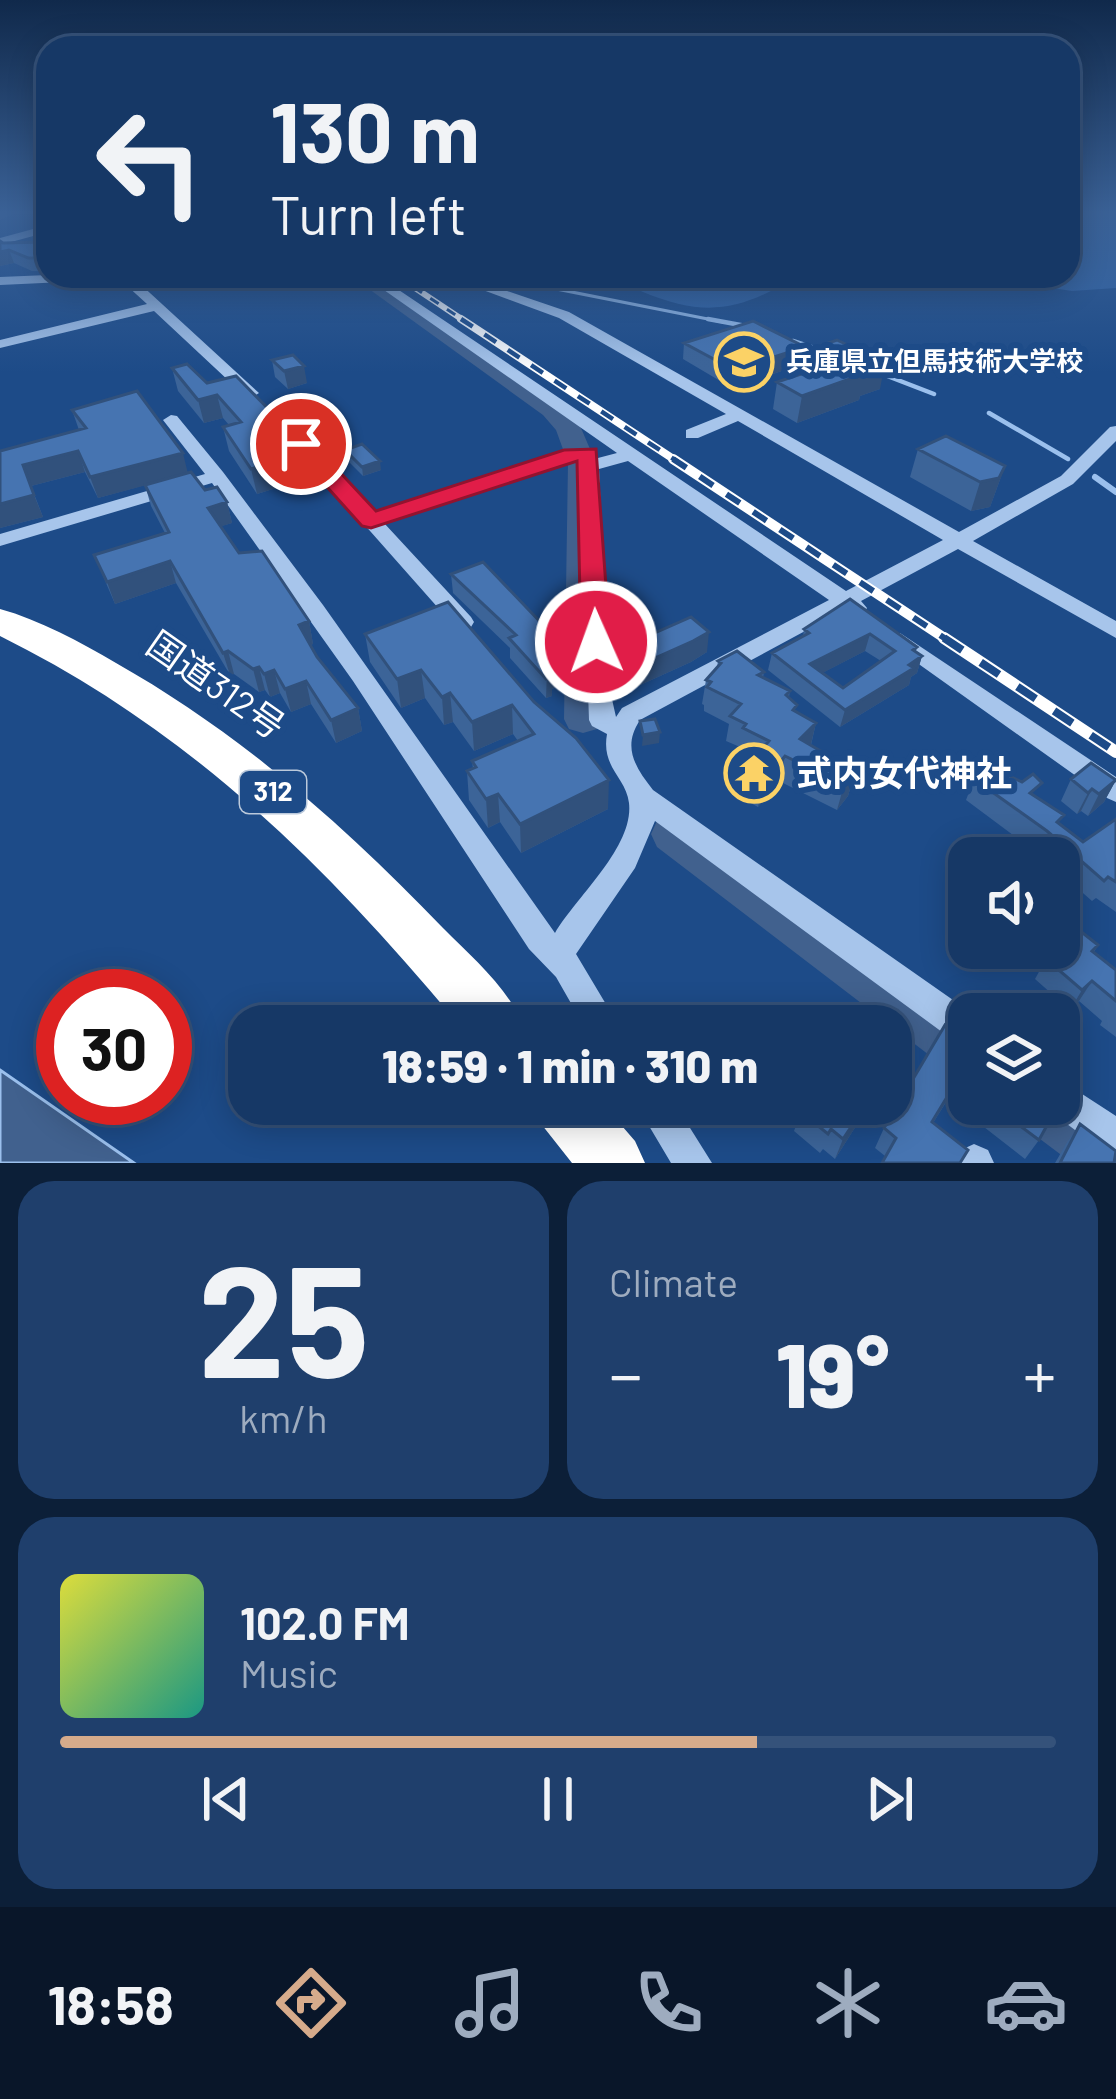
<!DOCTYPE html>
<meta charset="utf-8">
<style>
body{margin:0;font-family:Barlow,"Noto Sans JP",sans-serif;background:#1f3f6c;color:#f1f3f6;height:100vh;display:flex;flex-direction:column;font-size:45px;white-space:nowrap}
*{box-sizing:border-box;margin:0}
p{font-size:39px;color:#9eacbf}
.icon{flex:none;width:66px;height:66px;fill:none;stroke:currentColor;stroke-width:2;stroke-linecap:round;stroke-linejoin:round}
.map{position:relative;height:1163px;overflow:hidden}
.details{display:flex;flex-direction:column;gap:18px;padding:18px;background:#0c1f38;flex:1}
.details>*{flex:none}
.hud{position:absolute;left:36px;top:36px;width:1044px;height:252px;border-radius:36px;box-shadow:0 6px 30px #0003,0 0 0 3px #35527a;background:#163866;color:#f1f3f6;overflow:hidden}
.tools{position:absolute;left:948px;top:837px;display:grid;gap:24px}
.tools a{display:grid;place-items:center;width:132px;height:132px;border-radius:24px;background:#163866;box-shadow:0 6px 30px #0003,0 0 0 3px #35527a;font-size:60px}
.speed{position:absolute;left:36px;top:969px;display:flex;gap:24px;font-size:60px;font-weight:700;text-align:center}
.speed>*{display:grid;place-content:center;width:156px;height:156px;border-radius:50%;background:#163866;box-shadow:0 6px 30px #0003,0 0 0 3px #35527a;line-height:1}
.speed .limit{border:18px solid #d22;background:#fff;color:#111}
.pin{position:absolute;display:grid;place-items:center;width:102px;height:102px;color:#fff;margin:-51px;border:6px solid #fff;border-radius:50%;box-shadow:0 3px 12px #0007}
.me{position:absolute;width:132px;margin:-66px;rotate:358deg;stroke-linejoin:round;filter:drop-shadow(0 0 9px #0008)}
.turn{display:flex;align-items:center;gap:42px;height:252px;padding:0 36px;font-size:54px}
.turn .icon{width:156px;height:156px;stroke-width:2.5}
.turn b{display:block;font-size:84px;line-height:102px}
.big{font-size:90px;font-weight:800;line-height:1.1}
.details .widget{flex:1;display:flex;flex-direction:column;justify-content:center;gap:18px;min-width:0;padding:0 42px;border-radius:36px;background:#1f3f6c}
.details .dial{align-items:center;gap:0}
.dial b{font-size:156px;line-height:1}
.song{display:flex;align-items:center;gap:36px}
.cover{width:144px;height:144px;border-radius:18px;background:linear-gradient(135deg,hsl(60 70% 55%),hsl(170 70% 35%))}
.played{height:12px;border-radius:6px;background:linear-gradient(90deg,#d6ab8b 70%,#35527a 70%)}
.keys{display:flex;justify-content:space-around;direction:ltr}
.heat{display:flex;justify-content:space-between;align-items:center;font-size:66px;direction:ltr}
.details .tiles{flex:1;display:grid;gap:18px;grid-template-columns:1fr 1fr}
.widget:last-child{grid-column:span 2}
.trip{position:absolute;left:228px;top:1005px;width:684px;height:120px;border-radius:36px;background:#163866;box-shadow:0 6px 30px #0003,0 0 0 3px #35527a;font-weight:800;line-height:120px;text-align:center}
.tabs{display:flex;height:192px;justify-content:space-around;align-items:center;background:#091629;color:#9eacbf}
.tabs .icon{width:84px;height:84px}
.tabs .current{color:#d6ab8b}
.tabs b{font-size:54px;color:#f1f3f6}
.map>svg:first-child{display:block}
</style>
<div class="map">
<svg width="1116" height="1163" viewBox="0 0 1116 1163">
<rect width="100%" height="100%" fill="#1d4b88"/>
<path fill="#3164a6" d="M1068,211H1116V288L1072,291L974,276H1068Z
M607,276H786L784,284C733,313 699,315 643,292C631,287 620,279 607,276Z"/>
<path fill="#41618e" stroke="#9bc0ed" stroke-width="3" d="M0,1070L134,1163H0Z"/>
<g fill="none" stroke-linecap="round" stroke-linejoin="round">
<path stroke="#9bc0ed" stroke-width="3" d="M491,276L723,322"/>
<path stroke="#9bc0ed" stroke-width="4.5" d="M708,319L746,326
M793,341L820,350
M877,372L934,394
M989,413L1068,459"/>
<path stroke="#9bc0ed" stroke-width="6" d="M1095,477L1116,492"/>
<path fill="#41618e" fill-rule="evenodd" d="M0,211H20L0,220Z
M351,276H374L561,405L581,428L596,463L602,719L597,729L583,733L569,729L564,719L568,463L556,430L543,415Z
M673,816L689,821L969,1020V1079L950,1071L657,847L651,834L657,821Z
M1059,1084L1116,1125V1163H1072L1020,1124L1012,1104H1059Z"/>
<path fill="#a7c5eb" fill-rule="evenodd" d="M48,225V232L0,245V238Z
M48,275L154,276L138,282L259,393L251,398L245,396L154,311L0,348V340L147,304L125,284L85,281L0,285V277Z
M364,276H378L846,591L943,540L738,421L698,438H686V430L726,414L559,318L445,276H463L569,312L959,532L1061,476L1110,427L1116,426V441L1073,484L973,541L1116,621V638L958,549L861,601L867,608L864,613L856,615L844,610L640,720C622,747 635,767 653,790L973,1014H969V1047L957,1043L655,821L635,868L576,954L619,1026H584L556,977L529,949L353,681L212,483L0,546V534L205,474L163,420L171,415L177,416L223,472L323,605L555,933C576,897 634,847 629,803C626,777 601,768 607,734L592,726L589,720L580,459L384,523L471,617L474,622L471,627H455L286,436L294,431L300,432L375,513L566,450H594L598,458L617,453ZM628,461L829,600L622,708L616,717L609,686L599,469Z
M900,633L1116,777V802L1107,798L892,645L889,640L892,635Z
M1059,1079L1116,1116V1156L1103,1151L1047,1109L1044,1104H1059Z
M636,1104H675L712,1163H671Z
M974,1144L988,1150L994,1163H955L961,1150Z"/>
<path fill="#fff" fill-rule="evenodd" d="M0,609C40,620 80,642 116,663C240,733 345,826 443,928C472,957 508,988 524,1026H460C325,864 191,731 0,636Z
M533,1104H603L635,1141L645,1163H572L542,1125Z"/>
<defs>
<path id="rail-far3" d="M397,276L466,322"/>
<path id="rail-far2" d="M461,319L678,462"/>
<path id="rail-far1" d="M673,459L949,641"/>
<path id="rail" d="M944,638L1116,752"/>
</defs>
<use href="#rail-far3" stroke="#fff" stroke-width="6"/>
<use href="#rail-far2" stroke="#fff" stroke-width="8"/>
<use href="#rail-far1" stroke="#fff" stroke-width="10"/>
<use href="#rail" stroke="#fff" stroke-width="12"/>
<use href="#rail-far3" stroke="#1d4b88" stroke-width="3" stroke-dasharray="10" stroke-linecap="butt"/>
<use href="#rail-far2" stroke="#1d4b88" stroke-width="4.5" stroke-dasharray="14" stroke-linecap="butt"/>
<use href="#rail-far1" stroke="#1d4b88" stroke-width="6" stroke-dasharray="16" stroke-linecap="butt"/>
<use href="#rail" stroke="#1d4b88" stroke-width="8" stroke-dasharray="22" stroke-linecap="butt"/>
</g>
<path fill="#3c6498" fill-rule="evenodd" d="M48,224V271H32L14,263L0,266V241L3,243L44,242L45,238L41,225Z
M837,340L880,389L860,396L859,400L797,423L773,409L777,382L812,370L816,347Z
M684,343L802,364L732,388L683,359Z
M272,360L307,383L288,389L275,377Z
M172,368L207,383L315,476L257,494L229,451L223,427L229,425L223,418L204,423L178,391Z
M72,410L188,473L205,490L227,502L232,523L221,526L239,553L309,621L313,644L310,645L317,657L358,708L362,731L336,743L311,704L291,712L280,693L270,697L265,690L259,692L234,674L230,675L176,583L115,604L94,555L165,533L151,506L145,485L98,498L85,472L31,486L43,517L0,528V451L79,430Z
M918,449L1005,466L990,507L971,511L910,477Z
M345,450L381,470L363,476L346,459Z
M451,574L567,660L568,681L552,689V696L546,698L510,658V648L453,593Z
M850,599L922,656L917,673L911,677L909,685L840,727L768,670L772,653L803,636L804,629ZM865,651L881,661L843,688L822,673Z
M448,602L608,809L521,853L500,822L488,828L469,800L467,771L473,769L472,761L518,741L513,734L474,751L453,722L444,725L425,698L401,708L370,662L365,634Z
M614,651L707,652L691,662L627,691L613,671Z
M718,661L764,672L763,678L790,691L789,697L796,712L816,723L811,745L855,771L848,796L837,810L779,781L758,807L738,796L743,771L752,759L739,752L740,747L726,741L729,724L704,711V705L702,704L706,680L717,668Z
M974,779L1035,797L1059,824L1083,842L1116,819V912L1096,898L1092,901L1059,872V858H1044L966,800Z
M1071,779L1116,780L1104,802L1088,816L1081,811L1077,814L1061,801Z
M1098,945L1094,952L1116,970V1037L1100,1025L1102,1021L1079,1001L1070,1010L1035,979L1046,959Z
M969,1043V1104H1053L1039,1140L1025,1159L948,1099L933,1123L885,1156L875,1148L884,1128Z
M801,1112L856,1126L835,1159L823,1149L820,1153L794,1131Z
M1080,1124L1114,1163H1055L1066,1144Z"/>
<path fill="#31517c" d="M9,250L14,263L0,266V252Z
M805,347L802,364L732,388L734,370Z
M885,363L880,389L860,396L859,400L797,423L802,396Z
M304,366L307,383L288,389L284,371Z
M217,395L223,418L204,423L198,400Z
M78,451L85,472L31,486L23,465Z
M310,451L315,476L257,494L251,469Z
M183,453L188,474L98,498L90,477Z
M380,461L381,470L363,476L362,467Z
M1005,466L990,507L971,511L980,482Z
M34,495L43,517L0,528V504Z
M227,502L232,523L213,529L208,508Z
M170,561L176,583L115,604L107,582Z
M309,621L313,644L304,647L299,625Z
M709,632L707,652L691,662L627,691L628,670Z
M870,634L865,651L807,681L810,664Z
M917,647L913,662L922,656L917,673L911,677L909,685L840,727L845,710Z
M567,650L568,681L552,689V696L546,698L547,671L559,653Z
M228,651L234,674L230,675L223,653Z
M259,667L265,690L259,692L253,669Z
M274,670L280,693L270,697L264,674Z
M421,670L425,698L401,708L397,679Z
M306,681L311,704L291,712L285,689Z
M450,693L453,722L444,725L442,697Z
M512,705L513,734L474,751L472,722Z
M358,708L362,731L336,743L331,720Z
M816,723L810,748L795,763L800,739Z
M660,732L659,743L642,746L643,735Z
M785,756L779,781L758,807L763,782Z
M855,771L848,796L837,810L844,785Z
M609,780L608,809L521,853L520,824Z
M1116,780L1104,802L1088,816L1099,794Z
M1092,789L1081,811L1077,814L1088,793Z
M498,794L500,822L488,828L486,799Z
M1092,981L1079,1001L1070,1010L1082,990Z
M865,1106L856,1126L835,1159L843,1139Z"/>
<path fill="#4674b1" stroke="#31517c" stroke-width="3" fill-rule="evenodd" d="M48,231V258H28L9,250L0,252V241L3,243L44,242Z
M753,321L805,347L734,370L684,343Z
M837,340L885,363L860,372L864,374L802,396L777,382L843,360L816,347Z
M293,355L304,366L284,371L272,360Z
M187,364L207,383L236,376L310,451L251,469L223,427L241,422L217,395L198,400L172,368Z
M137,391L183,453L90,477L78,451L23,465L34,495L0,504V451L86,428L72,410Z
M946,436L1005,466L999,478L980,482L918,449Z
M362,444L380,461L362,467L345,450Z
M191,472L205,490L217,487L227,502L208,508L239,553L262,551L309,621L299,625L317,657L358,708L331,720L306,681L285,689L274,670L264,674L259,667L253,669L228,651L223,653L170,561L107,582L94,555L169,532L145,485Z
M483,562L567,650L559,653L568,662L547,671L552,676L546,679L509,638L516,635L451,574Z
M850,599L917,647L913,650L922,656L909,665L914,668L845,710L772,653L809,633L804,629ZM870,634L895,651L843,688L810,664Z
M448,602L534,702L576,738L609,780L520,824L498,794L486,799L467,771L476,767L472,761L534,734L512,705L472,722L450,693L442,697L421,670L397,679L365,634Z
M691,617L709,632L693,641L628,670L614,651Z
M737,651L764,672L758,675L790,691L786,695L797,705L793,710L816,723L800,739L855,771L844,785L785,756L763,782L743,771L769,741L743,728L746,724L730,716L741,704L707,687L711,682L706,680L721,663L718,661Z
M655,719L660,732L643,735L640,721Z
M1091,763L1116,780L1099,794L1092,789L1088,793L1071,779Z
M991,767L1022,782L1033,774L1042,783L1030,793L1064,815L1057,822L1083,842L1116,819V882L1108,877L1104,881L1047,831L974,779Z
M1079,930L1098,945L1092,951L1116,970V1001L1092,981L1082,990L1046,959Z
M1011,1001L1024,1014H1000L997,1011Z
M945,1025L969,1043V1087L958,1079L932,1122L968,1150L960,1163H882L896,1138L884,1128Z
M806,1104H862L865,1106L843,1139L831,1129L828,1134L801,1112Z
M991,1104H1053L1057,1107L1039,1140Z
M1080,1124L1116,1151L1114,1163H1060Z"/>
<linearGradient id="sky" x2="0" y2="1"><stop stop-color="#10294b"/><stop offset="0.57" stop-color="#3a6196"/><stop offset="1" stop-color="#3a6196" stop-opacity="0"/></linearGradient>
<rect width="1116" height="373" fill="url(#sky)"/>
<path fill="#e11d48" stroke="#92132f" stroke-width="3" d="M301,437L309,439L376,511L564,450L596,449L610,642L606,649L596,652L581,642L577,461L371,528L362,526L293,449L290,444Z"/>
<defs>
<symbol id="university-ring" viewBox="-11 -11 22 22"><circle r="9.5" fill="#1d4b88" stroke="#fbd266" stroke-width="1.5"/><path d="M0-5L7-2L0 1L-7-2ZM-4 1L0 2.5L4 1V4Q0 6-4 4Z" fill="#fbd266"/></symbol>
<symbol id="temple-ring" viewBox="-11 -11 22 22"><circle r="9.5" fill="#1d4b88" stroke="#fbd266" stroke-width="1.5"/><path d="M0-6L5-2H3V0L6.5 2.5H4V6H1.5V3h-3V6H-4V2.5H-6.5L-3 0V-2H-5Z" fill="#fbd266"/></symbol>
</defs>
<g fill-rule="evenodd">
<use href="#university-ring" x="711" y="329" width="66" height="66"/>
<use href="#temple-ring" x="721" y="740" width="66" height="66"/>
</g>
<g text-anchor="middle" stroke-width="12" stroke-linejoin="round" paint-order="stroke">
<g font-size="27" font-weight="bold" fill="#fff" stroke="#1d4b88" text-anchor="start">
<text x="786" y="371">兵庫県立但馬技術大学校</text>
</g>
<rect fill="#1d4b88" stroke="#bbc9db" stroke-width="3" x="240" y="771" width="66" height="42" rx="9"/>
<g font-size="27" font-weight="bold" fill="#fff">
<text x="273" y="801">312</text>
</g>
<g font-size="36" fill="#fff" stroke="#1d4b88">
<text transform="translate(216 685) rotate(35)" y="13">国道312号</text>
</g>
<g font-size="36" font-weight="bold" fill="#fff" stroke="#1d4b88" text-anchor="start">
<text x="796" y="786">式内女代神社</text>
</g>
</g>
</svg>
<div class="tools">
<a><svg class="icon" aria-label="sound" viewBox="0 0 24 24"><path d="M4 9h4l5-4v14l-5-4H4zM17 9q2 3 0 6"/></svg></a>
<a><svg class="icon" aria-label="layers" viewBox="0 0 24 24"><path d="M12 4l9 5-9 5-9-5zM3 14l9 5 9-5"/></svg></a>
</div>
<div class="speed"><div class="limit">30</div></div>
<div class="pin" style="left:301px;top:444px;background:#d93025"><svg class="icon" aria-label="arrive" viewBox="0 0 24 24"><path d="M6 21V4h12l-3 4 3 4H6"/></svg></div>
<svg class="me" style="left:596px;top:642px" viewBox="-20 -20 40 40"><circle r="17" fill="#e11d48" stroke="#fff" stroke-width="3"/><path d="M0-11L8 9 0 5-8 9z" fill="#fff"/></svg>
<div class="trip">18:59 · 1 min · 310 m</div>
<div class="hud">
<div class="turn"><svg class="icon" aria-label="left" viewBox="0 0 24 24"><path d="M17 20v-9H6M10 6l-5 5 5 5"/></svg><div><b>130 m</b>Turn left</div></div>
</div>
</div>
<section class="details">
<div class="tiles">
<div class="widget dial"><b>25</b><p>km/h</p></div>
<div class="widget"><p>Climate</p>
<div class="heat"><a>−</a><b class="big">19°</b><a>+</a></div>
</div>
<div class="widget">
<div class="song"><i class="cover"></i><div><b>102.0 FM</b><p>Music</p></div></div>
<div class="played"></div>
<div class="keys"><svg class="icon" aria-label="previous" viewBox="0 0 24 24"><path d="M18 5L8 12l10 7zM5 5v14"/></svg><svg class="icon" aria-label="pause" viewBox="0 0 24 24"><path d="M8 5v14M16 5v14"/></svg><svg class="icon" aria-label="next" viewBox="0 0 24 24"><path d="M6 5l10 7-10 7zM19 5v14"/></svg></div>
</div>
</div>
</section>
<nav class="tabs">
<b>18:58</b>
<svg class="icon current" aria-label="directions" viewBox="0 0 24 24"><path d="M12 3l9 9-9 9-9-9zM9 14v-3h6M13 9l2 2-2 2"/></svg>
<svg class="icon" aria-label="music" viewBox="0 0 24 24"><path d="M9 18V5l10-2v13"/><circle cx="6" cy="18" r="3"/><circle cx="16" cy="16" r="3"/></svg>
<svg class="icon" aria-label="phone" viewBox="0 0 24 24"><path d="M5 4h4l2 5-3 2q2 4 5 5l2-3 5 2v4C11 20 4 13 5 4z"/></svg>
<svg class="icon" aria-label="climate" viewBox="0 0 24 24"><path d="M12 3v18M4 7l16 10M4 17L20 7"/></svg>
<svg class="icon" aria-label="car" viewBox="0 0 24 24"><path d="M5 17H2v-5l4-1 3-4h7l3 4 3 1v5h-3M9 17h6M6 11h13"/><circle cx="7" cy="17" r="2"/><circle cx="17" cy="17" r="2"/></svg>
</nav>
